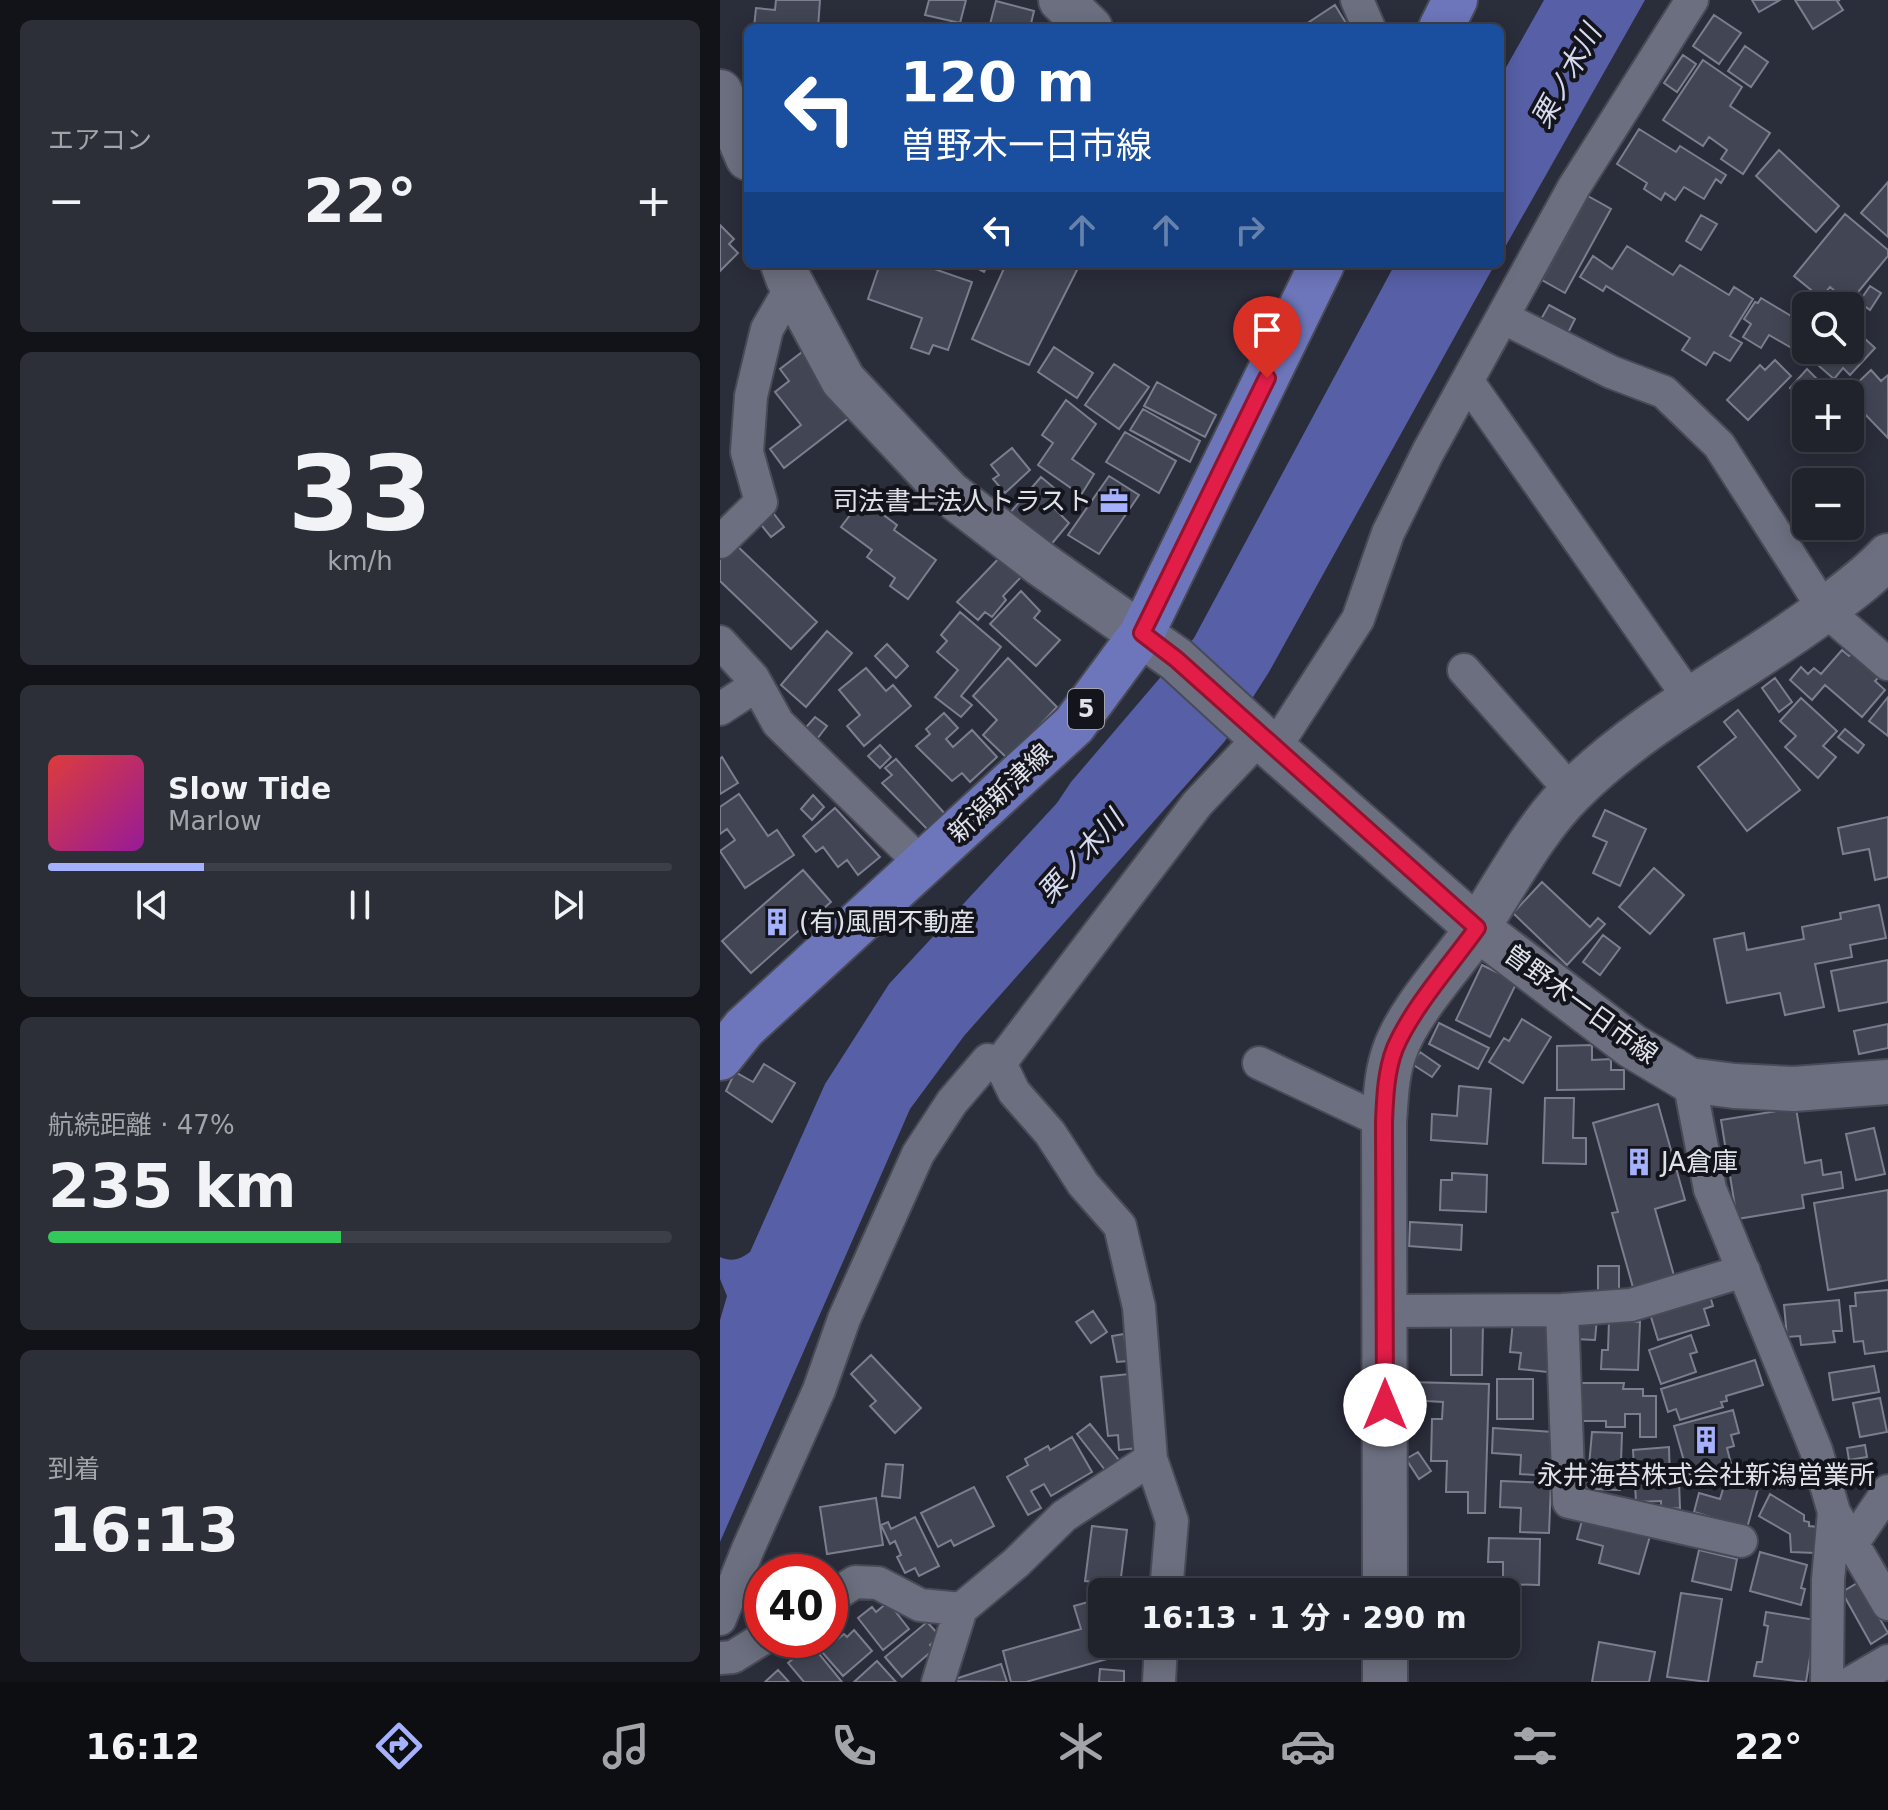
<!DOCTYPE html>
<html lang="ja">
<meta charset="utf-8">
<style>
body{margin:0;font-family:"DejaVu Sans","Noto Sans JP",sans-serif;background:#2d2f38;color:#f1f3f6;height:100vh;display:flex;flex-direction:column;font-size:30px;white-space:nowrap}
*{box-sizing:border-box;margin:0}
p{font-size:26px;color:#a2a4a9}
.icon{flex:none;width:44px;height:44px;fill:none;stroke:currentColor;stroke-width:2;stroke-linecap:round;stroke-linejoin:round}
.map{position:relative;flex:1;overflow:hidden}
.details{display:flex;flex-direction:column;gap:20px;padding:20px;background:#121318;width:720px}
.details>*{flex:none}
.hud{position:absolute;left:24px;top:24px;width:760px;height:244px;border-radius:12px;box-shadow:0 4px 20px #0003,0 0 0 2px #3d3f48;background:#1a4fa0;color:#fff;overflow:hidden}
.controls{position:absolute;left:1072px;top:292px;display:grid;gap:16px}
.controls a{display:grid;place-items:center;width:72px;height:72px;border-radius:12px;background:#20222c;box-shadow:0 4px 20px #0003,0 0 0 2px #3d3f48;font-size:40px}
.speed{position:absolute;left:24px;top:1554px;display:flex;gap:16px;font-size:40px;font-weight:700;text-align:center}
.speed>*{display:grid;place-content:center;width:104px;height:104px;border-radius:50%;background:#20222c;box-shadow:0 4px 20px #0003,0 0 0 2px #3d3f48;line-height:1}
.speed .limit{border:12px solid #d22;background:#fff;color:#111}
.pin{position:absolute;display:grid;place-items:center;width:68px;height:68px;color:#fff;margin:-82px -34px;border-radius:50% 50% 50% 0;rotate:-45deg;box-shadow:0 0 8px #0007}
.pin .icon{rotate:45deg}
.me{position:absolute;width:88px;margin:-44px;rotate:0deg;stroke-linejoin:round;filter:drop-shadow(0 0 6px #0008)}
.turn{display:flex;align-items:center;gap:28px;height:168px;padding:0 24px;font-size:36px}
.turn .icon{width:104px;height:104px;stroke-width:2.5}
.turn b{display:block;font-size:56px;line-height:68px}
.lanes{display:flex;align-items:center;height:76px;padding:0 24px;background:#0003;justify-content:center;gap:40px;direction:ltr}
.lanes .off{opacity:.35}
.big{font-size:60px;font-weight:700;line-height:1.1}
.details .widget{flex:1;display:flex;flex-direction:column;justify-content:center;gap:12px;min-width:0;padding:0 28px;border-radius:12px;background:#2d2f38}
.details .dial{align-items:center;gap:0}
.dial b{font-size:104px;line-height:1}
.song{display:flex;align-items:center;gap:24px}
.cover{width:96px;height:96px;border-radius:12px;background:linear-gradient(135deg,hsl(0 70% 55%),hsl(300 70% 35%))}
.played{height:8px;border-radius:4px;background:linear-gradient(90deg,#a5b1fc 25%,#3d3f48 25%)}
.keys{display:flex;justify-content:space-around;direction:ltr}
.heat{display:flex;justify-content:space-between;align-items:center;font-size:44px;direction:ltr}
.charge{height:12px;border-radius:6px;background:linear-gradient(90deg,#34c759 47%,#3d3f48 0)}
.trip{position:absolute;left:368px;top:1578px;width:432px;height:80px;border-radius:12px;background:#20222c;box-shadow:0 4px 20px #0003,0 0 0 2px #3d3f48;font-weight:700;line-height:80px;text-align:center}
.menu{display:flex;height:128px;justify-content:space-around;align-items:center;background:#0d0e12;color:#a2a4a9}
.menu .icon{width:56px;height:56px}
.menu .current{color:#a5b1fc}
.menu b{font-size:36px;color:#f1f3f6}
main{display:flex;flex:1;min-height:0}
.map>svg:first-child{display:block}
</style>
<main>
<section class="details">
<div class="widget"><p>エアコン</p>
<div class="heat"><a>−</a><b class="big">22°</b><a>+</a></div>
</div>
<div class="widget dial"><b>33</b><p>km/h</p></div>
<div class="widget">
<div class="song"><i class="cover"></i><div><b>Slow Tide</b><p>Marlow</p></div></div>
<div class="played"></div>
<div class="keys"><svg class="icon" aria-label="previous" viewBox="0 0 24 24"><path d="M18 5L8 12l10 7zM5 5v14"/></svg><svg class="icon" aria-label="pause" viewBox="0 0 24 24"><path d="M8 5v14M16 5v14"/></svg><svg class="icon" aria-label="next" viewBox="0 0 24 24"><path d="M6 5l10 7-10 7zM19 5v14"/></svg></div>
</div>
<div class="widget"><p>航続距離 · 47%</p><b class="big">235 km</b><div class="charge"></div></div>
<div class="widget"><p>到着</p><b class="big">16:13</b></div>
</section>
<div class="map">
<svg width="1168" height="1682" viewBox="0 0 1168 1682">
<rect width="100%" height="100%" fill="#2a2d3a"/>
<path fill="#575fa6" d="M824,0H925L780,256V78Z
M675,264H775L549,672L505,741L244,1036L190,1109L0,1542V1320L7,1296L0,1279V1257C11,1262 20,1260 30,1252L105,1084L169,984L337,803L351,782L474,638Z"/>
<path fill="#424554" stroke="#7b7e8e" stroke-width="2" d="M56,0H100L98,28H34L36,8L55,10Z
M209,0H246L240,23L205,15Z
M1032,0H1060L1039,12Z
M1075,0H1120L1117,1L1123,10L1093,29Z
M276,1L314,11L310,28H269Z
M615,5L629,28H580Z
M994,15L1021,33L999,64L973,46Z
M1025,46L1048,62L1031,87L1008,71Z
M963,55L976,64L957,92L944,83Z
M983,60L1022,87L1010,106L1050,133L1023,174L1001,159L1007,150L989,137L983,146L943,120Z
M919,129L956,152L960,146L1006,175L1001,183L996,179L984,199L964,187L955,200L945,193L941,200L924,189L927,183L897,164Z
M1059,150L1119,206L1096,232L1036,176Z
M1168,182V237L1141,213Z
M868,196L891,209L845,293L822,280Z
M1125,214L1168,250V256L1129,303L1110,287L1101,298L1074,276Z
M981,215L997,224L981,250L966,241Z
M0,225L14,239L9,244L18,253L0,271Z
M907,246L953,275L960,265L1009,295L1014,287L1033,299L1010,336L1022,343L1010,361L994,352L986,365L962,350L970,338L886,286L883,291L860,277L873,256L892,269Z
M160,264H200L252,282L228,350L213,345L209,354L191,348L202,318L148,299Z
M249,264H268L264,272Z
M286,264H360L309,365L252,339Z
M1150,286L1161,293L1150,310L1139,302Z
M1041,298L1086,325V332L1075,350L1049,335L1041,348L1023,337L1031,324L1024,319L1035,302L1038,303Z
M829,305L855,319L847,335L820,321Z
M1130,325L1155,348L1130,375L1123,368L1114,379L1099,366L1111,353L1107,350H1130Z
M334,347L373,373L357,398L318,372Z
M86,349L130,417L64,468L50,449L81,425L55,392L69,381L60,369Z
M1055,360L1071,376L1028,420L1007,400L1040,365L1045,370Z
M394,364L429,387L399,429L365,405Z
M1087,369L1096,378L1079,396L1070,388Z
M1151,370L1161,381L1168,375V438L1136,405L1139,402L1129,391Z
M437,382L496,415L485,437L424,406Z
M346,400L376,424L352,459L374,474L361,495L318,465L333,443L322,435Z
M423,409L480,441L470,462L410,430Z
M405,432L456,461L439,493L386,462Z
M292,448L310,470L285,493L273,479L279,475L271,465Z
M389,476L419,495L379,554L348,535Z
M321,477L339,492L329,503L349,523L329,547L288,515Z
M142,499L177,525L174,530L216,560L188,599L170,586L175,578L147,557L152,550L121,527Z
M51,510L64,527L51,537L38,521Z
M14,543L97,622L71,649L0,581V558Z
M283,554L304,574L283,596L286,600L272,617L265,612L258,620L237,602Z
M301,591L320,611L314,618L340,640L316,666L270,624Z
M240,612L281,647L241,696L252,705L241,717L215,697L238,670L217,652L227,641L221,635Z
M107,631L132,653L86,707L61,685Z
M167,644L188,666L176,678L155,656Z
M1122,650L1129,656L1133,652L1160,676L1155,681L1165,690L1142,717L1105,685L1092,700L1070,680L1081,667L1088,674L1094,668L1101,674Z
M288,658L337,707L288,759L263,735L277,720L253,696Z
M146,668L166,691L173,685L191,706L144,746L127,726L140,715L119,690Z
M1055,678L1072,702L1059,712L1042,688Z
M1168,697V736L1149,721Z
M1081,698L1117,731L1103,746L1116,757L1098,778L1065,747L1076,736L1060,721Z
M1018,710L1080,790L1027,831L978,767L1016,737L1004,722Z
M224,713L238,728L226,739L233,747L252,730L277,757L250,782L242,773L232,781L196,746L210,734L206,729Z
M95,717L107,726L93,744L80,734Z
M1125,729L1144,745L1138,753L1118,737Z
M160,745L171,757L160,768L148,756Z
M2,757L18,783L0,794V759Z
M176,759L226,815L208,830L162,783L172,775L165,768Z
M19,794L48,836L57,830L74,855L25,888L0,851L15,840L7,829L0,834V807Z
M93,795L104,807L92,820L81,809Z
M115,808L160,857L138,875L127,860L118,867L103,847L96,852L83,836Z
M885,810L926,829L900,886L873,873L887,842L873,836Z
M1168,817V877L1155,880L1149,849L1123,854L1118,828Z
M934,868L964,895L930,934L899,907Z
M83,870L111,902L31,973L2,941Z
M822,882L870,927L878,918L885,924L847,965L793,913Z
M1159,905L1166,938L1130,945L1132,957L1095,964L1104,1007L1065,1015L1060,993L1007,1003L994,939L1024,933L1027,950L1084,939L1082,927L1121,919L1120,913Z
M883,935L900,948L880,975L863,962Z
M1168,960V1002L1119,1011L1111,971Z
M762,965L797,982L770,1037L736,1020Z
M802,1019L831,1037L803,1083L769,1062L784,1038L789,1041Z
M719,1023L769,1048L758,1069L709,1044Z
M1168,1024V1048L1139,1054L1134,1031Z
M872,1045V1060L891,1059V1070H904V1089L837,1090V1046Z
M700,1052L720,1066L712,1077L692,1064Z
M44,1064L75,1083L52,1122L6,1091L15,1072L33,1082Z
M739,1086L771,1089L767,1144L711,1140L712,1114L737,1116Z
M825,1098H854L853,1138H866V1164L823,1163Z
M938,1104L965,1200L935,1209L955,1279L914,1291L892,1213L898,1212L873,1123Z
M1076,1108L1085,1163L1101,1160L1103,1175L1121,1172L1123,1188L1082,1195L1084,1208L1017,1219L1001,1120Z
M1154,1128L1165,1174L1136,1180L1126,1134Z
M732,1173L767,1175L766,1212L720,1210L721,1180H732Z
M1168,1190V1280L1108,1290L1094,1203Z
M690,1222L742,1225L741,1250L689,1246Z
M878,1266H899V1293L878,1292Z
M988,1289L993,1306L984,1309L989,1325L938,1340L928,1307Z
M1168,1290V1351L1145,1354L1143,1341L1134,1342L1130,1306H1136L1135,1293Z
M1119,1300L1122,1331H1113L1115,1342L1081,1345L1080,1336L1067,1337L1064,1305Z
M373,1311L387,1332L371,1343L356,1322Z
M855,1316L877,1318L875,1340L854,1339Z
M889,1320L920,1322L918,1370L881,1369L882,1350H888Z
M793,1321L832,1325L827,1372L799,1369L801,1353L790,1352Z
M731,1323H763L762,1375H731Z
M404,1334L408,1361L397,1362L392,1336Z
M971,1335L977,1352L970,1354L976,1372L941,1384L929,1350Z
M151,1355L201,1408L175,1433L150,1406L156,1401L131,1374Z
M1035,1360L1043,1385L1006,1396L1007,1401L1001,1402L1003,1407L960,1420L956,1409L948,1412L941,1389Z
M1154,1366L1159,1392L1113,1400L1109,1373Z
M409,1374L417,1448L399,1450L398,1435L388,1436L381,1377Z
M777,1379H813V1419H777Z
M688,1382L769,1384L765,1513H748V1492H726L727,1461H711L712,1419H722L723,1402L688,1400Z
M860,1383H904L903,1389H923V1396H936V1437H920V1414H905V1427H886V1421H860Z
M1160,1398L1167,1432L1140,1437L1133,1403Z
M1013,1410L1019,1433L1011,1435L1014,1446L1007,1448L1011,1464L968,1475L954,1426Z
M370,1424L399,1460L385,1470L357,1434Z
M773,1428L833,1432L830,1476L800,1474L801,1455L772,1453Z
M872,1432L902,1433L900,1490L867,1489Z
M352,1437L372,1472L331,1496L324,1484L311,1491L321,1508L308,1515L287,1477L308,1465L305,1459L328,1446L330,1450Z
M1145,1445L1147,1457L1129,1460L1127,1448Z
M949,1447L950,1482L959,1481L960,1508L941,1509V1501L916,1502L913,1450Z
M698,1452L711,1471L699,1479L686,1459Z
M166,1464L183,1465L180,1498L162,1496Z
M1007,1476L1039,1485L1027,1528L974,1512L979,1493L1000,1499Z
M781,1481L831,1483L829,1533L800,1532L801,1508L780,1507Z
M254,1487L274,1526L234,1546L231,1540L218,1547L201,1513Z
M1050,1494L1084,1515V1521L1089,1522V1526L1098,1527L1095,1553L1071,1552L1070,1534L1039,1516Z
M156,1498L163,1545L107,1554L100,1507Z
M195,1517L219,1566L199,1576L195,1568L185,1573L177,1557L181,1555L175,1541L170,1544L161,1525L168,1522L171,1529Z
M863,1517L930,1536L919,1574L879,1563L883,1546L857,1539Z
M372,1526L407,1530L401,1577H394L393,1584L365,1581Z
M769,1538L820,1539L819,1585L783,1584V1562H768Z
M979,1550L1017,1559L1011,1590L972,1581Z
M1040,1552L1087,1565L1081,1588L1085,1589L1081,1605L1030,1591Z
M1139,1582L1168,1633L1151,1644L1122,1592Z
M961,1593L1002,1599L988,1682L947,1677Z
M382,1598V1644H398L401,1655L306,1682H291L283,1651L361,1629L354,1606Z
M168,1602L189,1629L163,1650L138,1618L152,1607L156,1612Z
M1046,1612L1096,1620L1086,1682L1034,1676L1037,1662H1042L1048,1626L1044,1625Z
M207,1622L220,1636L210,1645L214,1649L182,1677L165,1657Z
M134,1630L152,1651L123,1676L102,1652L124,1634L127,1637Z
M879,1642L935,1652L929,1682H872Z
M91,1644L122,1682H84L68,1663Z
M736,1644H750V1649L736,1648Z
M157,1661L176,1682H134Z
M281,1664L287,1682L229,1681Z
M380,1669L404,1671V1682H379Z
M58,1670L69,1682H45Z"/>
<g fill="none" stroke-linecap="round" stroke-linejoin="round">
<defs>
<path id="street" d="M637,0L649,28
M784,318L891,372L944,392L999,445L1104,609L1168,664
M748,382L970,699
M0,542L41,502L27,452L31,396L47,329L72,286
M0,642L33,678L58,723L203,865
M744,670L852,792
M0,709L37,685
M554,749L638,619L668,533L708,452L854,187L972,0
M280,1063L294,1092L330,1133L363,1184L400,1226L419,1307L431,1459L452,1521L446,1592
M280,1063L477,804L541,736
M539,1063L664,1122
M969,1080L990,1189L1096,1450L1114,1512L1168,1604
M842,1310L849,1502L1021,1541
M665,1311L842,1310L911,1305L1024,1271
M1132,1544L1168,1491
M110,1598L135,1582L158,1583L200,1605L241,1609L296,1563L344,1516L431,1459
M0,1619L28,1549L99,1390L124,1319L198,1154L232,1102L268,1060L280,1063
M0,1658L13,1657L42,1639
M218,1682L241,1609
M439,1682L441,1644
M1107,1682L1108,1580L1114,1512
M1132,1682L1168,1661"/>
<path id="secondary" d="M341,0L370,28
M0,92L28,158
M63,264L68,278L123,380L229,493L321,564L456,659L554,749L757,928L912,1046L969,1080L1014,1086L1074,1089L1168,1082
M665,1592L664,1122C666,1098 666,1074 675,1050C687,1015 726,971 749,940C782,892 812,831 853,791C925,719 1018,674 1099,614C1123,595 1147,579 1168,556
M665,1682V1644"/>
<path id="primary" d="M721,28L735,0
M0,1058L24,1028L354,725L422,633L602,264"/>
</defs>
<use href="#street" stroke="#484a56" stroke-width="36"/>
<use href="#secondary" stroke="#484a56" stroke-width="48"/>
<use href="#primary" stroke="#484a56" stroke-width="48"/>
<use href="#street" stroke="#6c6f7f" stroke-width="32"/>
<use href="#secondary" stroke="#6c6f7f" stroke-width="44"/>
<use href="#primary" stroke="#6e76bb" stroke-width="44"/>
</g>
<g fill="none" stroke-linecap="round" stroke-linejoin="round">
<defs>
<path id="route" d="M547,378L422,633L456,659L757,928C732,963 692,1008 675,1048C666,1071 665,1097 664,1122L665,1405"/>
</defs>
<use href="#route" stroke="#92132f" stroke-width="20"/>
<use href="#route" stroke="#e11d48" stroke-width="14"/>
</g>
<defs>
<symbol id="office-bare" viewBox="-9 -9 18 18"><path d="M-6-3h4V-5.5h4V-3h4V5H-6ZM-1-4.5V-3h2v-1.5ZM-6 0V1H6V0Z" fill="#a5b1fc" stroke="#14151c" stroke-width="2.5" paint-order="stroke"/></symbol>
<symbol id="building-bare" viewBox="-9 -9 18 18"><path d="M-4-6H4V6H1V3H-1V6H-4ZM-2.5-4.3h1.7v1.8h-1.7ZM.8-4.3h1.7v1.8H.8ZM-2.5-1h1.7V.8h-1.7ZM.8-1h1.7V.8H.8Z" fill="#a5b1fc" stroke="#14151c" stroke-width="2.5" paint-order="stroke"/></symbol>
</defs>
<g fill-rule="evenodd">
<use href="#office-bare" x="374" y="481" width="40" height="40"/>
<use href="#building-bare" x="37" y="902" width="40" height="40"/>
<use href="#building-bare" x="899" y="1142" width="40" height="40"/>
<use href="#building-bare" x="966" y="1420" width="40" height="40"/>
</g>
<g text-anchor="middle" stroke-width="8" stroke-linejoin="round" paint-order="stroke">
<rect fill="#14151c" stroke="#a3a4ad" stroke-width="2" x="348" y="689" width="36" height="40" rx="6"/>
<g font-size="24" font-weight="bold" fill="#e0e2eb">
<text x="366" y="717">5</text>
</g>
<g font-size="26" fill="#e0e2eb" stroke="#14151c" text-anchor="start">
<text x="372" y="510" text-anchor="end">司法書士法人トラスト</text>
<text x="79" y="931">(有)風間不動産</text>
<text x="941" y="1171">JA倉庫</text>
<text x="986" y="1484" text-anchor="middle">永井海苔株式会社新潟営業所</text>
</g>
<g font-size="26" fill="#e0e2eb" stroke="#14151c">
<text transform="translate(280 793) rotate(-43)" y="9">新潟新津線</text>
<text transform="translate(861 1004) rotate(36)" y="9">曽野木一日市線</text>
</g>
<g font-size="28" font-style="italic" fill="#d6daee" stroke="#14151c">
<text transform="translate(846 76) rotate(-61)" y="10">栗ノ木川</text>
<text transform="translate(360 856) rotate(-48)" y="10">栗ノ木川</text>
</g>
</g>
</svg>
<div class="controls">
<a><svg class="icon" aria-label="search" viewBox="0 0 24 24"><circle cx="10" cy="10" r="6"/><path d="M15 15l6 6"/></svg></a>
<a>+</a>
<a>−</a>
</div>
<div class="speed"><div class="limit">40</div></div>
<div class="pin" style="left:547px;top:378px;background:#d93025"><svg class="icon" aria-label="arrive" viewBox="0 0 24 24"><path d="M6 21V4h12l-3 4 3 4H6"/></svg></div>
<svg class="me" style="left:665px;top:1405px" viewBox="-20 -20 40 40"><circle r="19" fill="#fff"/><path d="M0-13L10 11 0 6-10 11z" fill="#e11d48"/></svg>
<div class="trip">16:13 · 1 分 · 290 m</div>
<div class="hud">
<div class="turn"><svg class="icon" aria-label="left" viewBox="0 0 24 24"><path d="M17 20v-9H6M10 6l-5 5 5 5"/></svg><div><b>120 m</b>曽野木一日市線</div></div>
<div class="lanes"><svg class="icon" aria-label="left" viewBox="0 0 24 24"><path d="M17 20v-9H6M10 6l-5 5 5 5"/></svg><svg class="icon off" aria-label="ahead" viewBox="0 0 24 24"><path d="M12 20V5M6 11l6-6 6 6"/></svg><svg class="icon off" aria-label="ahead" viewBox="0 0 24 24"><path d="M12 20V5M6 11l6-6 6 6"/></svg><svg class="icon off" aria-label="right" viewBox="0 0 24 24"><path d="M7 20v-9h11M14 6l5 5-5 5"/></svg></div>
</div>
</div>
</main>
<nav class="menu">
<b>16:12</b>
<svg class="icon current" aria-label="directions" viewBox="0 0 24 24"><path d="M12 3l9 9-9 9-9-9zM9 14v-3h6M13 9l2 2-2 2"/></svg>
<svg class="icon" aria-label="music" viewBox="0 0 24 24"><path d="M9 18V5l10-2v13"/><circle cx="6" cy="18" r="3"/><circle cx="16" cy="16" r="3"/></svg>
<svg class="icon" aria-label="phone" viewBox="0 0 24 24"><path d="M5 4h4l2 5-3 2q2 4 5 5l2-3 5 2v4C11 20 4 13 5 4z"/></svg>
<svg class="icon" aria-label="climate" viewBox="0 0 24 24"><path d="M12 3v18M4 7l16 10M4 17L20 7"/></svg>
<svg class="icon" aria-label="car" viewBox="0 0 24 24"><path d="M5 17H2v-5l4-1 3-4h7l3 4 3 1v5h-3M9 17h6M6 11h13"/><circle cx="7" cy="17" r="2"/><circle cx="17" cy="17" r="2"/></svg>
<svg class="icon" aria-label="filters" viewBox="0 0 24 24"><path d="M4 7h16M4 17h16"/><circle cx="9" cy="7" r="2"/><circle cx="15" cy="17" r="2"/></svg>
<b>22°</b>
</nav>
